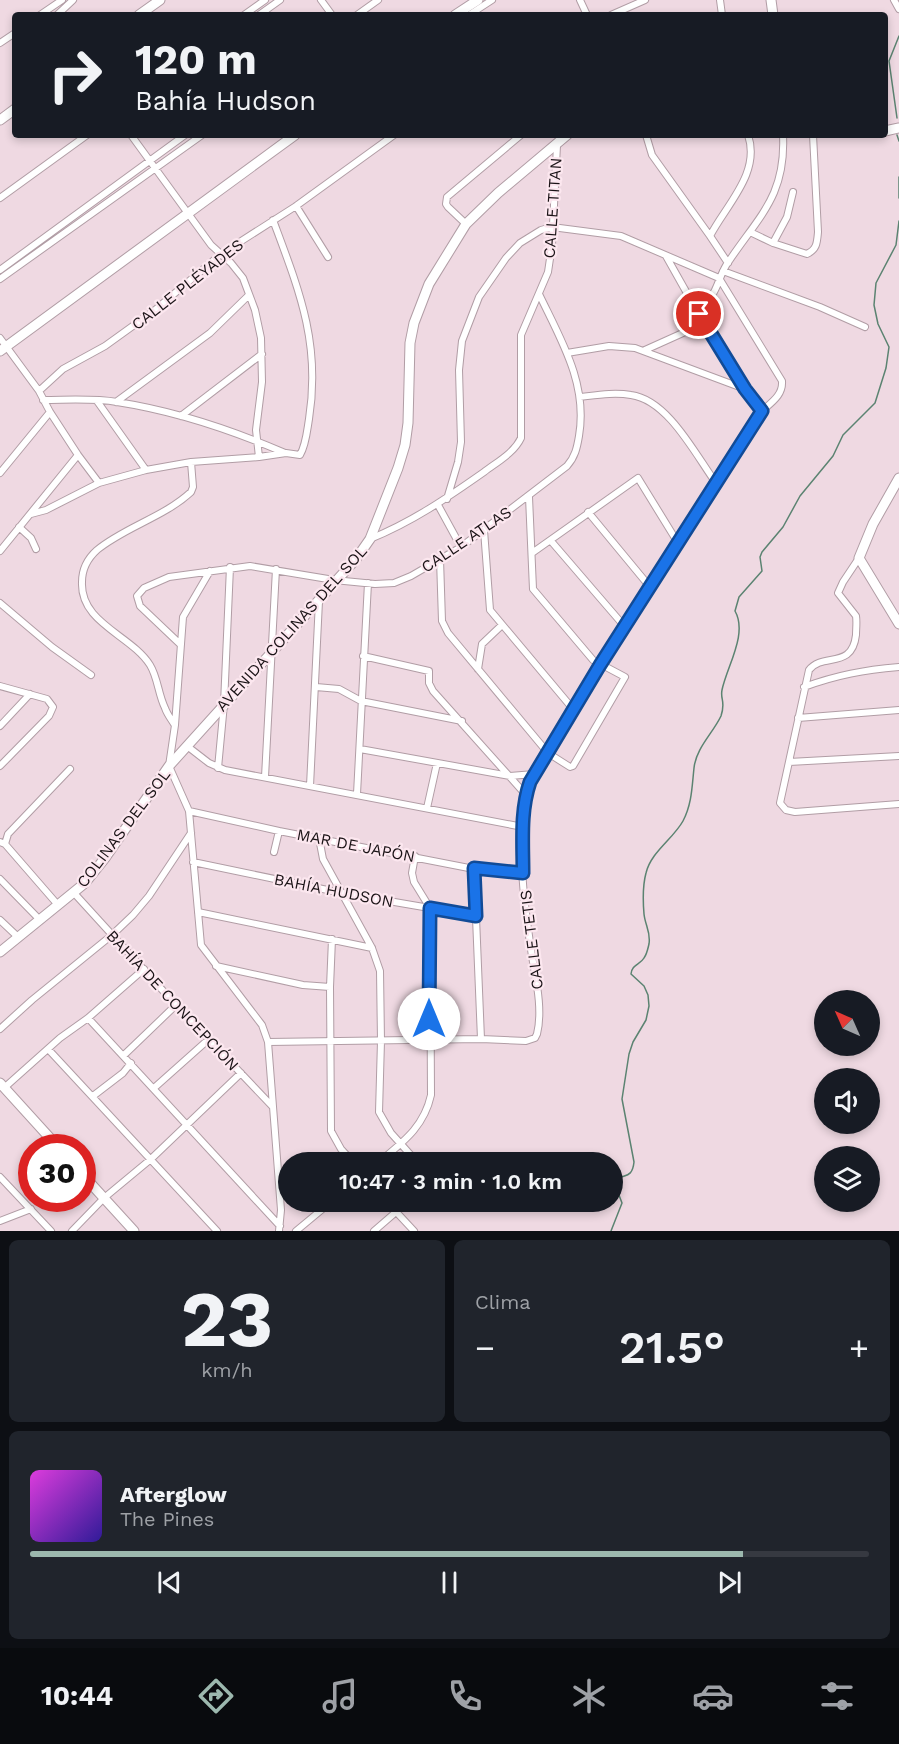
<!DOCTYPE html>
<html lang="es">
<meta charset="utf-8">
<style>
body{margin:0;font-family:"Work Sans",sans-serif;background:#20242c;color:#f1f3f6;height:100vh;display:flex;flex-direction:column;font-size:22px;white-space:nowrap}
*{box-sizing:border-box;margin:0}
p{font-size:20px;color:#9ea1a6}
.icon{flex:none;width:33px;height:33px;fill:none;stroke:currentColor;stroke-width:2;stroke-linecap:round;stroke-linejoin:round}
.map{position:relative;height:1231px;overflow:hidden}
.panel{display:flex;flex-direction:column;gap:9px;padding:9px;background:#0d0f14;flex:1}
.panel>*{flex:none}
.hud{position:absolute;left:12px;top:12px;width:876px;height:126px;border-radius:6px;box-shadow:0 3px 9px #0003;background:#171b24;color:#f1f3f6;overflow:hidden}
.needle{width:39px;rotate:315deg}
.fabs{position:absolute;left:814px;top:990px;display:grid;gap:12px}
.fabs a{display:grid;place-items:center;width:66px;height:66px;border-radius:50%;background:#171b24;box-shadow:0 3px 9px #0003;font-size:30px}
.speed{position:absolute;left:18px;top:1134px;display:flex;gap:12px;font-size:30px;font-weight:700;text-align:center}
.speed>*{display:grid;place-content:center;width:78px;height:78px;border-radius:50%;background:#171b24;box-shadow:0 3px 9px #0003;line-height:1}
.speed .limit{border:9px solid #d22;background:#fff;color:#111}
.pin{position:absolute;display:grid;place-items:center;width:51px;height:51px;color:#fff;margin:-26px;border:3px solid #fff;border-radius:50%;box-shadow:0 2px 6px #0007}
.me{position:absolute;width:66px;margin:-33px;rotate:0deg;stroke-linejoin:round;filter:drop-shadow(0 0 4px #0008)}
.turn{display:flex;align-items:center;gap:21px;height:126px;padding:0 24px;font-size:27px}
.turn .icon{width:78px;height:78px;stroke-width:2.5}
.turn b{display:block;font-size:42px;line-height:51px}
.big{font-size:45px;font-weight:600;line-height:1.1}
.panel .card{flex:1;display:flex;flex-direction:column;justify-content:center;gap:9px;min-width:0;padding:0 21px;border-radius:9px;background:#20242c}
.panel .dial{align-items:center;gap:0}
.dial b{font-size:78px;line-height:1}
.song{display:flex;align-items:center;gap:18px}
.cover{width:72px;height:72px;border-radius:9px;background:linear-gradient(135deg,hsl(300 70% 55%),hsl(250 70% 35%))}
.played{height:6px;border-radius:3px;background:linear-gradient(90deg,#9cb8ae 85%,#363941 85%)}
.keys{display:flex;justify-content:space-around;direction:ltr}
.heat{display:flex;justify-content:space-between;align-items:center;font-size:33px;direction:ltr}
.panel .tiles{flex:1;display:grid;gap:9px;grid-template-columns:1fr 1fr}
.card:last-child{grid-column:span 2}
.trip{position:absolute;left:278px;top:1152px;width:345px;height:60px;border-radius:30px;background:#171b24;box-shadow:0 3px 9px #0003;font-weight:600;line-height:60px;text-align:center}
.tab-bar{display:flex;height:96px;justify-content:space-around;align-items:center;background:#090b0e;color:#9ea1a6}
.tab-bar .icon{width:42px;height:42px}
.tab-bar .on{color:#9cb8ae}
.tab-bar b{font-size:27px;color:#f1f3f6}
.map>svg:first-child{display:block}
</style>
<div class="map">
<svg width="899" height="1231" viewBox="0 0 899 1231">
<rect width="100%" height="100%" fill="#efd9e2"/>
<g fill="none" stroke-linecap="round" stroke-linejoin="round">
<path stroke="#5b8371" stroke-width="1.5" d="M897,118L889,61L899,36
M897,135L899,141
M899,177V198
M611,1231L622,1203L614,1182C622,1172 632,1181 634,1162L622,1099L629,1054L633,1042L646,1020L649,1006L648,995L644,986L631,974C632,964 640,965 644,958C647,954 648,948 649,944C651,932 645,925 644,914C643,902 643,884 646,873C651,852 673,839 683,821C692,804 692,786 694,768C696,748 713,733 721,716C726,701 720,700 722,690C727,666 748,634 735,611L739,597L762,571L760,557L762,552L783,527L800,496L833,456L843,435L875,403L886,368L889,347L878,324L874,305L876,283L896,245L899,221"/>
<defs>
<path id="street" d="M321,0L332,15
M580,0L587,15
M720,0L722,15
M894,0L899,9
M40,15L62,0
M57,15L73,0
M244,15L265,0
M259,15L280,0
M357,15L378,0
M469,15L492,0
M611,15L645,0
M0,43L15,33
M131,135L211,245L231,263L243,278L255,310L261,338L262,382L256,430L259,457
M646,135L652,155L710,236
M0,198L87,135
M296,206L328,257
M466,224L448,207L446,204L447,197L521,135
M750,232L773,243L807,254C817,249 817,243 818,232L813,135
M773,243L787,217L793,192
M666,256C696,309 725,363 762,411
M728,263L710,236C726,205 761,173 748,135
M0,270L185,135
M723,271L820,307L865,327
M0,279L202,135
M699,314C703,305 711,299 715,290C720,280 722,270 729,261C760,215 786,195 783,135
M0,338L39,391L50,412L78,455L99,483
M645,350L705,323
M567,353L609,346L635,348L745,389
M39,391L63,369L105,346L155,310L221,254L296,206L394,135
M580,397C597,395 614,392 631,395C668,400 695,454 716,483
M43,400C67,400 93,398 117,402C175,411 232,430 285,453
M97,401L146,470
M116,402L210,333L249,295
M181,416L262,354
M0,473L50,412
M447,499L458,462L461,442L459,370L462,341L479,297L506,258L520,243L541,230L552,227L621,236L719,278
M438,505L461,547
M588,512L650,587
M31,514L46,510L99,483L146,470L191,462L259,457L286,453L300,455C306,445 307,431 309,419C321,343 299,290 273,220
M19,527L31,538L36,549
M484,530L490,610L573,709
M370,539C412,522 447,498 484,472C497,462 514,453 521,438V335L548,272L552,245L557,145
M551,541L625,627
M0,551L78,455
M532,553L638,478L678,543
M859,558L843,582L838,593L856,616C857,622 856,629 856,635C852,670 823,652 809,670L780,803L786,810L795,812L899,804
M440,559L442,621L448,633L548,753L570,767L573,766L625,677L593,660L533,589L529,497
M210,571L183,617L175,725L169,766L189,811L201,945L262,1025L268,1042L281,1210L279,1231
M0,603L52,647L91,675
M180,644L140,606L137,596L144,588L169,577L250,566L334,580L375,584L394,583L411,576L461,547L567,466C575,457 577,448 579,436C588,384 561,340 539,294
M363,656L429,671V683L433,691L526,795
M478,669L482,644L502,625
M0,686L47,699L53,707L49,716L0,766
M316,687L339,689L361,701L462,721
M804,687C837,675 864,670 899,667
M798,718L899,710
M174,724C171,719 167,714 165,708C158,694 158,678 150,665C131,635 80,623 82,582C82,569 87,559 97,550C125,527 164,517 191,492L193,487L191,462
M0,726L30,694
M187,746L209,763L225,770L523,827
M360,749L510,776L534,774
M789,762L899,756
M218,768L224,704L230,567
M265,777L276,569
M310,786L319,601
M357,794L368,583
M427,808L437,763
M189,811L279,831L474,869L523,873
M319,838L323,859L372,948L380,971L381,1041L379,1112L391,1133L417,1162
M0,842L5,844L58,905
M5,844L8,834L70,769
M274,852L279,831
M193,862L342,893L476,916
M474,869L481,1039
M0,879L40,920
M74,893L176,1005L272,1106
M198,912L372,948
M0,920L18,937
M332,939L330,987L331,1131L341,1149L353,1162
M216,966L303,985L330,987
M88,1018L280,1226
M0,1029L32,1000L112,935L133,915L149,896L191,833
M268,1042L481,1039L526,1041L535,1038L537,1034C543,1010 536,980 532,956C524,905 514,831 530,782L600,665L762,411C772,402 783,395 782,381L719,278
M48,1049L217,1231
M124,1055L176,1005
M4,1088L60,1038L88,1018L144,969
M154,1088L209,1039
M93,1096L123,1073L131,1063
M379,1162C403,1142 424,1127 431,1095L430,908L414,882L412,873L415,856
M0,1177L51,1231
M387,1202L414,1231
M0,1221L31,1209
M72,1231L104,1198L151,1159L241,1073
M296,1231L331,1202
M374,1231L396,1212"/>
<path id="secondary" d="M771,0L773,15
M139,15L160,0
M455,15L478,0
M0,120L15,109
M885,131L899,128
M0,351L295,135
M899,478L873,524L859,558L899,624
M0,952L85,883L105,858L169,766L356,559L370,539L398,468L405,445L408,423L410,343L414,323L429,284L466,224L498,193L567,135
M0,1083L59,1148
M82,1174L134,1231"/>
</defs>
<use href="#street" stroke="#b19da5" stroke-width="8"/>
<use href="#secondary" stroke="#b19da5" stroke-width="11"/>
<use href="#street" stroke="#fff" stroke-width="6"/>
<use href="#secondary" stroke="#fff" stroke-width="9"/>
</g>
<g fill="none" stroke-linecap="round" stroke-linejoin="round">
<defs>
<path id="route" d="M429,1019L430,908L476,916L474,868L523,873C523,843 520,811 530,782L600,665L762,411L745,389L699,314"/>
</defs>
<use href="#route" stroke="#114b97" stroke-width="15"/>
<use href="#route" stroke="#1a73e8" stroke-width="10"/>
</g>
<g text-anchor="middle" stroke-width="4.5" stroke-linejoin="round" paint-order="stroke">
<g font-size="16" fill="#1a1316" stroke="#fce7ef">
<text transform="translate(552 208) rotate(-86)" y="6">CALLE TITAN</text>
<text transform="translate(187 284) rotate(-38)" y="6">CALLE PLÉYADES</text>
<text transform="translate(466 539) rotate(-34)" y="6">CALLE ATLAS</text>
<text transform="translate(291 628) rotate(-48)" y="6">AVENIDA COLINAS DEL SOL</text>
<text transform="translate(123 828) rotate(-53)" y="6">COLINAS DEL SOL</text>
<text transform="translate(356 845) rotate(11)" y="6">MAR DE JAPÓN</text>
<text transform="translate(334 890) rotate(11)" y="6">BAHÍA HUDSON</text>
<text transform="translate(531 940) rotate(-97)" y="6">CALLE TETIS</text>
<text transform="translate(173 1000) rotate(47)" y="6">BAHÍA DE CONCEPCIÓN</text>
</g>
</g>
</svg>
<div class="fabs">
<a><svg class="needle" viewBox="-14 -14 28 28"><path d="M0-13l5 13h-10z" fill="#e53935"/><path d="M0 13l5-13h-10z" fill="#9ea1a6"/></svg></a>
<a><svg class="icon" aria-label="sound" viewBox="0 0 24 24"><path d="M4 9h4l5-4v14l-5-4H4zM17 9q2 3 0 6"/></svg></a>
<a><svg class="icon" aria-label="layers" viewBox="0 0 24 24"><path d="M12 4l9 5-9 5-9-5zM3 14l9 5 9-5"/></svg></a>
</div>
<div class="speed"><div class="limit">30</div></div>
<div class="pin" style="left:699px;top:314px;background:#d93025"><svg class="icon" aria-label="arrive" viewBox="0 0 24 24"><path d="M6 21V4h12l-3 4 3 4H6"/></svg></div>
<svg class="me" style="left:429px;top:1019px" viewBox="-20 -20 40 40"><circle r="19" fill="#fff"/><path d="M0-13L10 11 0 6-10 11z" fill="#1a73e8"/></svg>
<div class="trip">10:47 · 3 min · 1.0 km</div>
<div class="hud">
<div class="turn"><svg class="icon" aria-label="right" viewBox="0 0 24 24"><path d="M7 20v-9h11M14 6l5 5-5 5"/></svg><div><b>120 m</b>Bahía Hudson</div></div>
</div>
</div>
<section class="panel">
<div class="tiles">
<div class="card dial"><b>23</b><p>km/h</p></div>
<div class="card"><p>Clima</p>
<div class="heat"><a>−</a><b class="big">21.5°</b><a>+</a></div>
</div>
<div class="card">
<div class="song"><i class="cover"></i><div><b>Afterglow</b><p>The Pines</p></div></div>
<div class="played"></div>
<div class="keys"><svg class="icon" aria-label="previous" viewBox="0 0 24 24"><path d="M18 5L8 12l10 7zM5 5v14"/></svg><svg class="icon" aria-label="pause" viewBox="0 0 24 24"><path d="M8 5v14M16 5v14"/></svg><svg class="icon" aria-label="next" viewBox="0 0 24 24"><path d="M6 5l10 7-10 7zM19 5v14"/></svg></div>
</div>
</div>
</section>
<nav class="tab-bar">
<b>10:44</b>
<svg class="icon on" aria-label="directions" viewBox="0 0 24 24"><path d="M12 3l9 9-9 9-9-9zM9 14v-3h6M13 9l2 2-2 2"/></svg>
<svg class="icon" aria-label="music" viewBox="0 0 24 24"><path d="M9 18V5l10-2v13"/><circle cx="6" cy="18" r="3"/><circle cx="16" cy="16" r="3"/></svg>
<svg class="icon" aria-label="phone" viewBox="0 0 24 24"><path d="M5 4h4l2 5-3 2q2 4 5 5l2-3 5 2v4C11 20 4 13 5 4z"/></svg>
<svg class="icon" aria-label="climate" viewBox="0 0 24 24"><path d="M12 3v18M4 7l16 10M4 17L20 7"/></svg>
<svg class="icon" aria-label="car" viewBox="0 0 24 24"><path d="M5 17H2v-5l4-1 3-4h7l3 4 3 1v5h-3M9 17h6M6 11h13"/><circle cx="7" cy="17" r="2"/><circle cx="17" cy="17" r="2"/></svg>
<svg class="icon" aria-label="filters" viewBox="0 0 24 24"><path d="M4 7h16M4 17h16"/><circle cx="9" cy="7" r="2"/><circle cx="15" cy="17" r="2"/></svg>
</nav>
